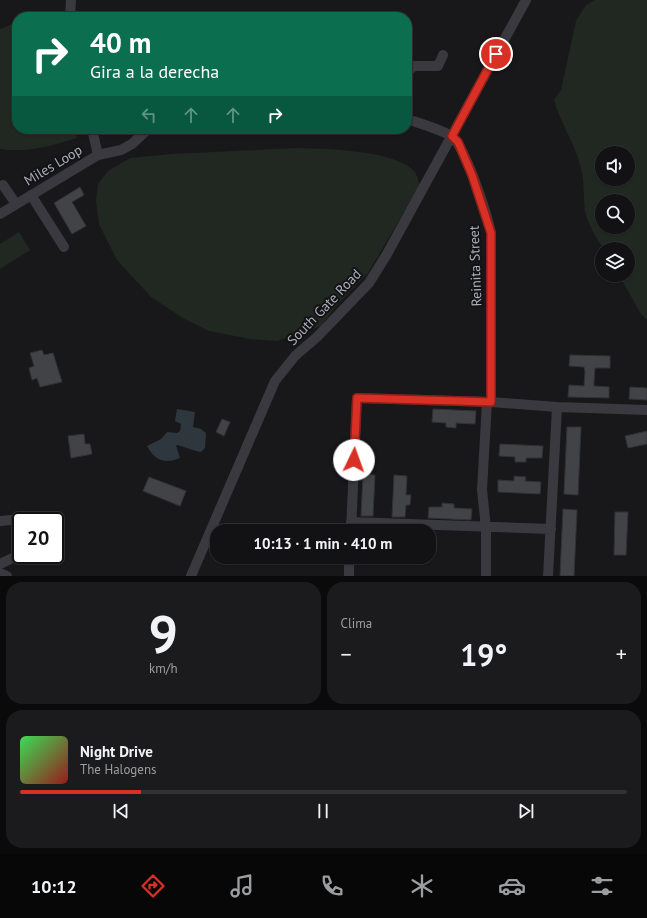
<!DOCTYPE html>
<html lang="es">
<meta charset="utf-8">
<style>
body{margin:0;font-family:"PT Sans",sans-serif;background:#1b1b1d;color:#f1f3f6;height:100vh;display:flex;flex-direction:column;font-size:15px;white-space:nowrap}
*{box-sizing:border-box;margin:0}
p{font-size:13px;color:#9c9ea0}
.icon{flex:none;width:22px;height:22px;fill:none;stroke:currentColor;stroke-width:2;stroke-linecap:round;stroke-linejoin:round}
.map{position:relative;height:576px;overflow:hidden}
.panel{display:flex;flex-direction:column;gap:6px;padding:6px;background:#0a0a0b;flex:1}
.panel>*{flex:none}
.guide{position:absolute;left:12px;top:12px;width:400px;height:122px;border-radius:16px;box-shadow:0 1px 3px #0004,0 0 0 1px #313234;background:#0b6e4f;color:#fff;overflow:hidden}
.buttons{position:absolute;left:595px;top:146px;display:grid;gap:8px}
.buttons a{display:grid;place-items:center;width:40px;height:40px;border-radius:50%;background:#121214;box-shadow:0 1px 3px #0004,0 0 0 1px #313234;font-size:20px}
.speed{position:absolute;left:12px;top:512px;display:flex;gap:8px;font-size:20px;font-weight:700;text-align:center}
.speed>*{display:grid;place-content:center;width:52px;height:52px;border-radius:50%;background:#121214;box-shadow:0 1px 3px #0004,0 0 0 1px #313234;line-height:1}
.speed .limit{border:2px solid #111;border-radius:6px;background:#fff;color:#111}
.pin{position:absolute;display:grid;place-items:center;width:34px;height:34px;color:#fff;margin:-17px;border:2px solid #fff;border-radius:50%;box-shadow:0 1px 4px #0007}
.me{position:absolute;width:44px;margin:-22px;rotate:3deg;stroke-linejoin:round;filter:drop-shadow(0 0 3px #0008)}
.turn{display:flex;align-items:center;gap:14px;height:84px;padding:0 12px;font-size:18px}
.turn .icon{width:52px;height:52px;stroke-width:2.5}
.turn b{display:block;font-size:28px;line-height:34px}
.lanes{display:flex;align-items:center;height:38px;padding:0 12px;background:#0003;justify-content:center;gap:20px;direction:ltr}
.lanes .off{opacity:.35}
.big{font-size:30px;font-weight:700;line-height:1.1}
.panel .widget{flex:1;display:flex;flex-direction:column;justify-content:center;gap:6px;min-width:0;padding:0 14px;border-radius:16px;background:#1b1b1d}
.panel .dial{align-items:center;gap:0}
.dial b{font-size:52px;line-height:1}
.song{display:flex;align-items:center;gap:12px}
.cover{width:48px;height:48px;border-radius:6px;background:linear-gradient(135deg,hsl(130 70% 55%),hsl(0 70% 35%))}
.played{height:4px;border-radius:2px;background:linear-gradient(90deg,#d93025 20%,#313234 20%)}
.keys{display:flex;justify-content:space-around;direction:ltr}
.heat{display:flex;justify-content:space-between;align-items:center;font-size:22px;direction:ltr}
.panel .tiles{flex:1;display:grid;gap:6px;grid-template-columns:1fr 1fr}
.widget:last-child{grid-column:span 2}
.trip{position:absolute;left:210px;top:524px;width:226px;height:40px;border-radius:16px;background:#121214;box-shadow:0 1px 3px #0004,0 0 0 1px #313234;font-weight:700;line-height:40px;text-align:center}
.tabs{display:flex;height:64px;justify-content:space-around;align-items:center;background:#070708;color:#9c9ea0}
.tabs .icon{width:28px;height:28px}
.tabs .current{color:#d93025}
.tabs b{font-size:18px;color:#f1f3f6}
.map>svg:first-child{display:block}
</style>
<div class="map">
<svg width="647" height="576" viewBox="0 0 647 576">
<rect width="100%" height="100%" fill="#18181a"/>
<path fill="#202821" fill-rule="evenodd" d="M595,0H647V320L641,314L619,275H628V249H604C596,238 588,224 585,211C583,195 585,181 580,165C575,143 560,123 554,100L561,90L576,21L586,5ZM602,153H628V179H602ZM602,201H628V227H602Z
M17,22V129H74L77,138C51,146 27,153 0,149V29Z
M298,148C327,149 394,150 414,171C417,174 418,181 420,185L368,273L336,306L321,326L277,341L250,339L209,331L183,318L151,297L117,260L99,224L96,202L98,184L108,171L130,158L172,154Z
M19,232L30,250L0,269V244Z"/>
<path fill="#2e363e" d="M177,409L195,412L193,427L201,429L206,433L205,448L201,452C197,452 183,446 176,445L180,458C165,464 155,461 147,446L161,439L167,432L177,433L180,431L181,424L175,421Z"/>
<path fill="#424347" stroke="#323236" d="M80,187L84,195L72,202L86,226L72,234L54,203Z
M42,350L44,355L53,353L62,382L40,387L37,378L32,380L29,368L34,366L30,353Z
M570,355L610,356V368H595L594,381V386L609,387V398L568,397L569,385L584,386L585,372L584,367L569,366Z
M630,387L647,388V400L629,399Z
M433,409L476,411L475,424L456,423V428L446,427V423L432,422Z
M222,419L230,422L224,436L216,432Z
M567,427H581L578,495L564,494Z
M647,431V444L628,448L625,436Z
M84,434L85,444H90L92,454L71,458L68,436Z
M500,444L543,446L542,458H526V462H515V457L499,456Z
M363,474L375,475L373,516H361Z
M394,475L407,476L406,495H411L410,505H406L405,517H392Z
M514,476L526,477L525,481L541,482L540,494L498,492V480L514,481Z
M149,477L186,491L180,506L143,491Z
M442,503L454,504V508L472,509L471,520L428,518L429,507H442Z
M563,509L577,510L574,576H560Z
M615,512H628L626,555H614Z"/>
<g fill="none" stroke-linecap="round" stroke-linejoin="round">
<path stroke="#39393f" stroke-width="10" d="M70,17L71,0
M407,72L414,66H438L443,55
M407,119C418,123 444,130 452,137C466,148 487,214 491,233V402
M92,129L98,155
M324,129H356
M3,185L16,204
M31,195L64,247
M0,214L98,155L121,150L132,144L148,129
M0,521L50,516L48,521
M351,522L551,529
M351,531L357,398L491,402L557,407L647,410
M48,555L57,559
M0,564L21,554
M0,573L7,576
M191,576L275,381L295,356L317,337L369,283L387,254L526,0
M349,576V557
M486,576V528L482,490L487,402
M548,576L557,407"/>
</g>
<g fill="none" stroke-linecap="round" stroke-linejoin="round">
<defs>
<path id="route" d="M354,460L357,398L491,402V233L472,175L458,142L452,136L496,54"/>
</defs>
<use href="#route" stroke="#8d1f18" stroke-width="10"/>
<use href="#route" stroke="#d93025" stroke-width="7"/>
</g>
<g text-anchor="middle" stroke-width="4" stroke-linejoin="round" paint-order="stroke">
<g font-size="14" fill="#aaaeb9" stroke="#131315">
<text transform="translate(53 165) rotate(-31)" y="5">Miles Loop</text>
<text transform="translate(475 266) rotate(-92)" y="5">Reinita Street</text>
<text transform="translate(324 307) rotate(-46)" y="5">South Gate Road</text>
</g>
</g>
</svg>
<div class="buttons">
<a><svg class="icon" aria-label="sound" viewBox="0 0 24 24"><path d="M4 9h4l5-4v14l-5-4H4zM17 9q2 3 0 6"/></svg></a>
<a><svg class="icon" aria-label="search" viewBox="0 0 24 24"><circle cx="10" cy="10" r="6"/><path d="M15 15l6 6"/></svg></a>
<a><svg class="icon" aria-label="layers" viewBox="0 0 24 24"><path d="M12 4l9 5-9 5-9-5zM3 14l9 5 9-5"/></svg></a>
</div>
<div class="speed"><div class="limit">20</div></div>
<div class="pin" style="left:496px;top:54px;background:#d93025"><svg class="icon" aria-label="arrive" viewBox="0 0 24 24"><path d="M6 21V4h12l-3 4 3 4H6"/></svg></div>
<svg class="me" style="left:354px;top:460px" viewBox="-20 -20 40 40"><circle r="19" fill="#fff"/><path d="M0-13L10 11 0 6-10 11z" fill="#d93025"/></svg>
<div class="trip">10:13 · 1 min · 410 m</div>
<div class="guide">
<div class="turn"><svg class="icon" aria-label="right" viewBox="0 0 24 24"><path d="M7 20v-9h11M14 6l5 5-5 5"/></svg><div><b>40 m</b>Gira a la derecha</div></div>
<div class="lanes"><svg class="icon off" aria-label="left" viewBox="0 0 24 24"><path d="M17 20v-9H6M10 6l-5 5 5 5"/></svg><svg class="icon off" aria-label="ahead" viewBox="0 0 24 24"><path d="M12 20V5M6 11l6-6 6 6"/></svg><svg class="icon off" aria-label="ahead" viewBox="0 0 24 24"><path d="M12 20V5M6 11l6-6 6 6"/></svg><svg class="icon" aria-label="right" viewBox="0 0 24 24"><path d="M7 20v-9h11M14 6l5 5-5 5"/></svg></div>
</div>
</div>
<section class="panel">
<div class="tiles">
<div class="widget dial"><b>9</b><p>km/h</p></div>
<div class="widget"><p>Clima</p>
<div class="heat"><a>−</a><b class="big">19°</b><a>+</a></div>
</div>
<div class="widget">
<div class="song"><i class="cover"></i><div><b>Night Drive</b><p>The Halogens</p></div></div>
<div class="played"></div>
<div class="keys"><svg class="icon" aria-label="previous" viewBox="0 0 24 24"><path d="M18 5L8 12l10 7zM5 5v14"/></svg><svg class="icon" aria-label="pause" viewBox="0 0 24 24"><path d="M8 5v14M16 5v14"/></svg><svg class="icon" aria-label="next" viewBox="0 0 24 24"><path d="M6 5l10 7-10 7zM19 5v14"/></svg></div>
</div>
</div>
</section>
<nav class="tabs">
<b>10:12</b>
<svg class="icon current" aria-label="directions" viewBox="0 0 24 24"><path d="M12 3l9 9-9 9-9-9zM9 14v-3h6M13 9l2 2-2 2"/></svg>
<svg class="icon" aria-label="music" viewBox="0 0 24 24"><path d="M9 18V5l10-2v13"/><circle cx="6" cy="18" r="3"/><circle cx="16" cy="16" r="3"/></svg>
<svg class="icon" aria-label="phone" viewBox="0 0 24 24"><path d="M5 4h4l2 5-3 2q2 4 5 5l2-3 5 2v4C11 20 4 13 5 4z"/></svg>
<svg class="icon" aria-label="climate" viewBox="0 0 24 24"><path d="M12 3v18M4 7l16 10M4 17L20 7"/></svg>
<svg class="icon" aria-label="car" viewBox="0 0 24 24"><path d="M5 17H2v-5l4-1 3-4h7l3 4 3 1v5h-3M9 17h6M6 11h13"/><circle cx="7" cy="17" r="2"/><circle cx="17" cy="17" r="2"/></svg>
<svg class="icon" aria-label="filters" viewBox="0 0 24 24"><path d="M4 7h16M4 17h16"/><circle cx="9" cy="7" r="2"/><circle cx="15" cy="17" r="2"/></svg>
</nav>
